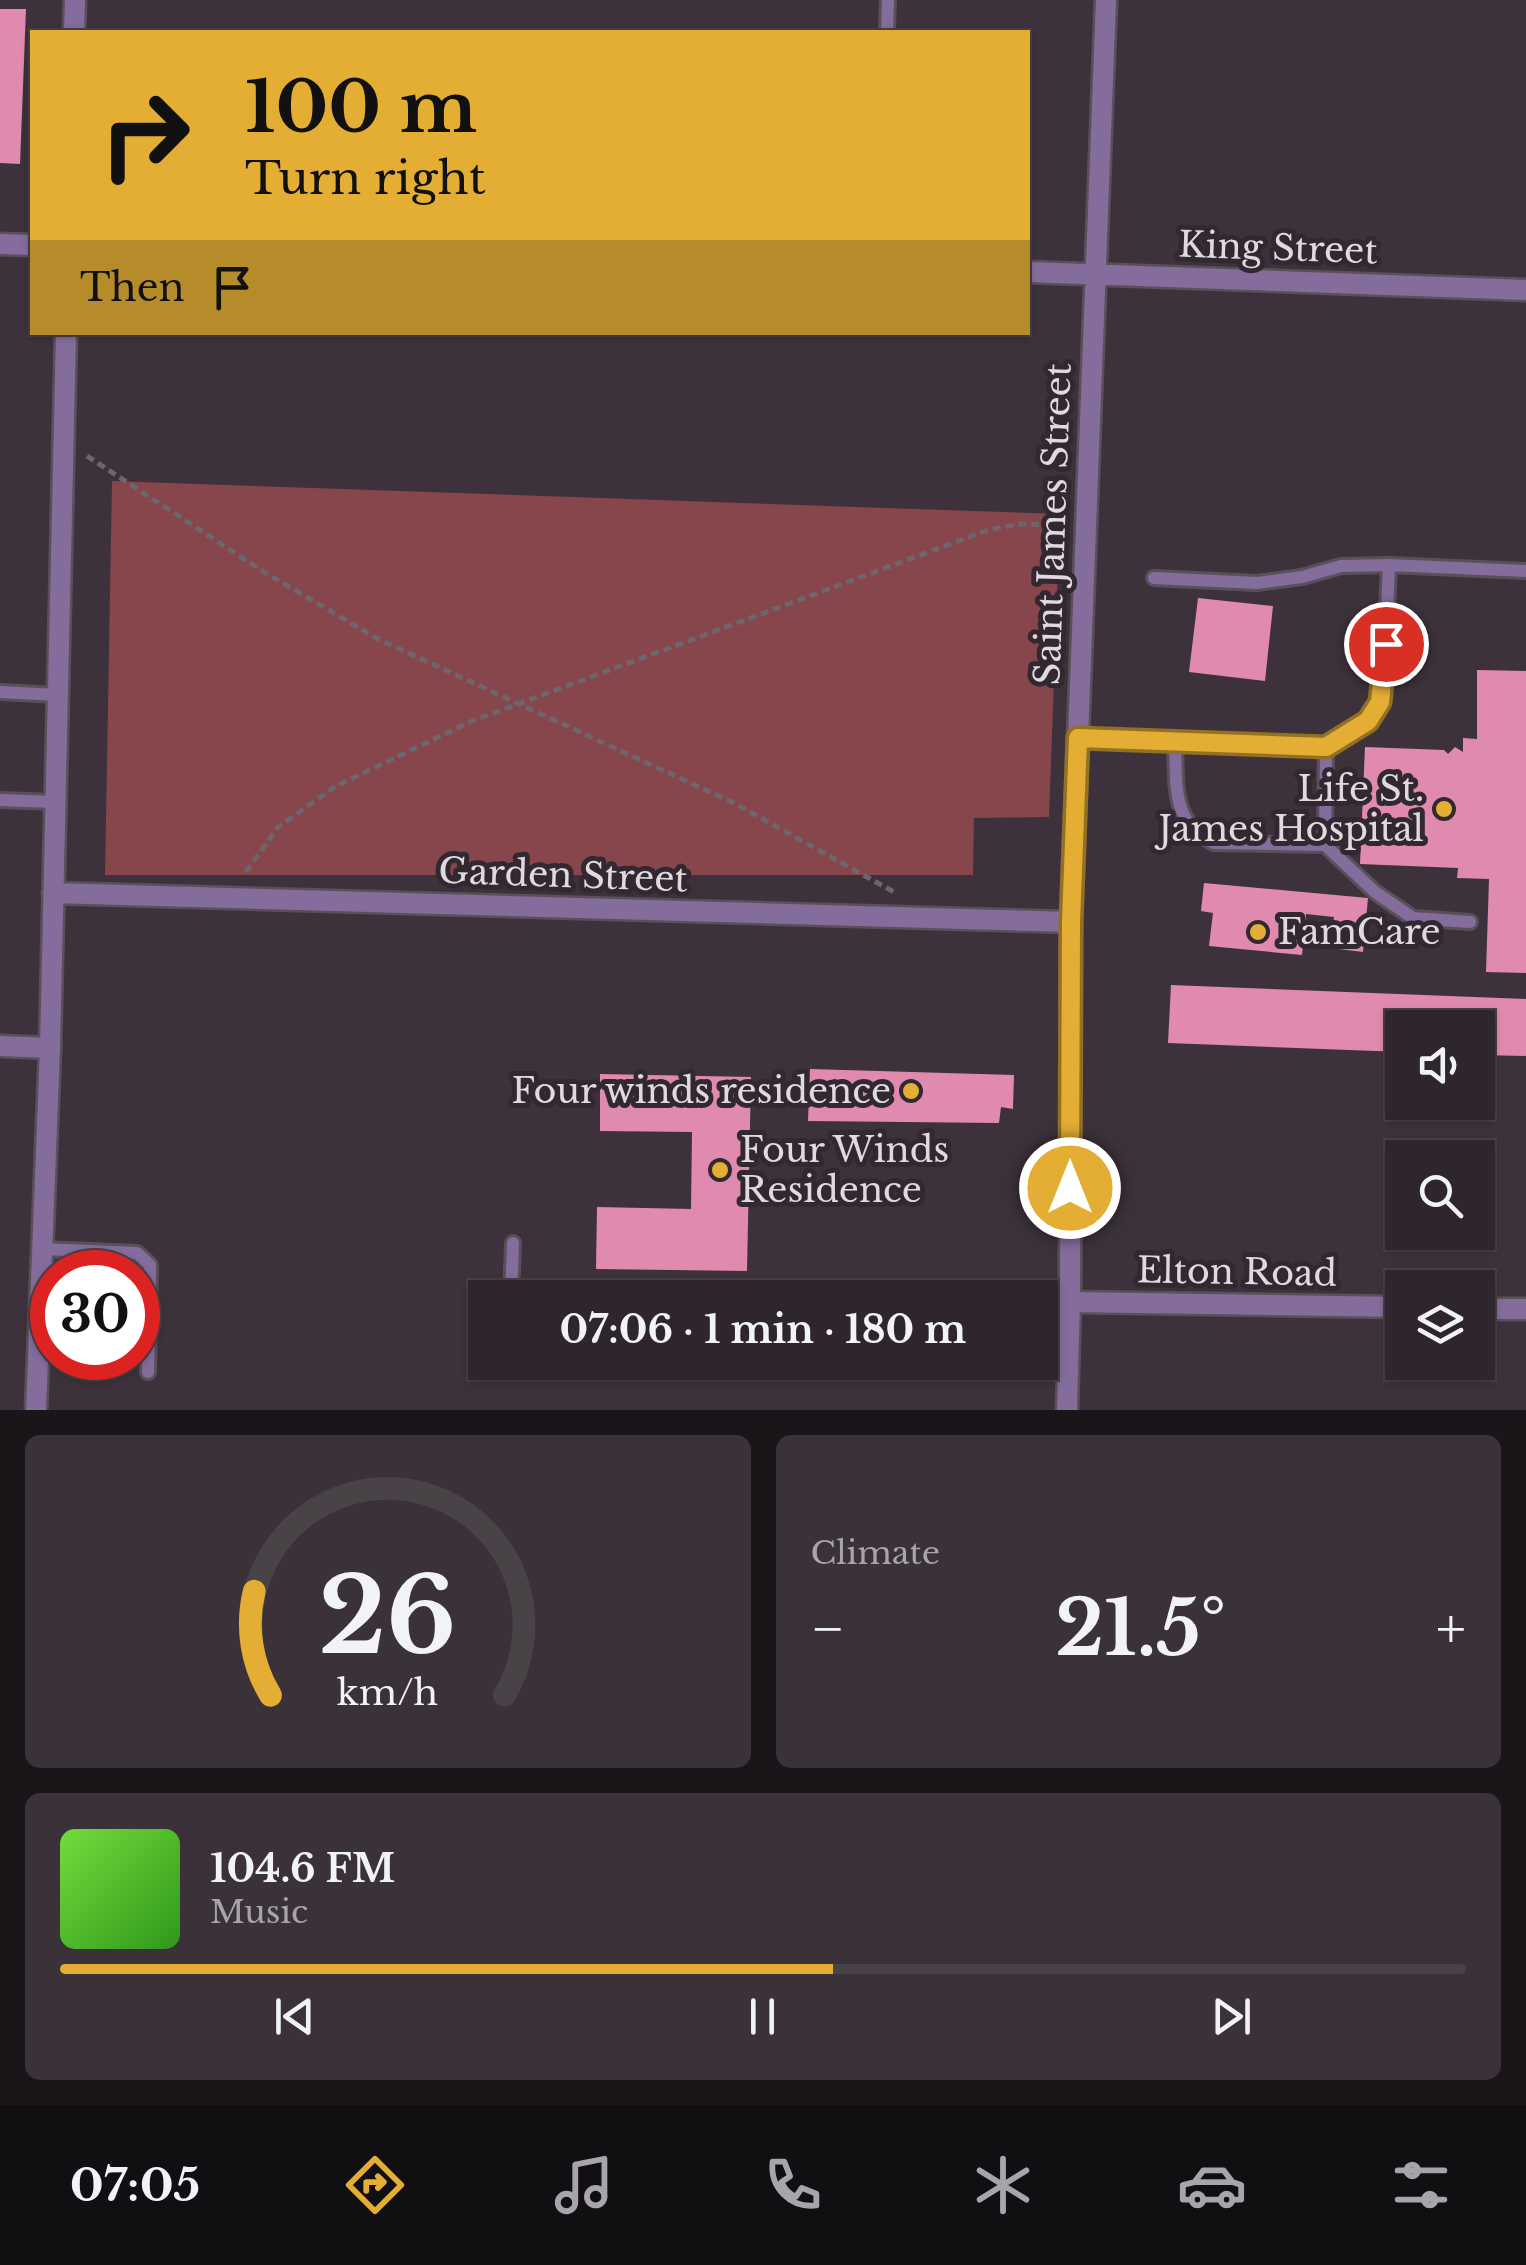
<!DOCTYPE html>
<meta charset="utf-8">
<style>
body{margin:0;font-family:"Libre Baskerville",serif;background:#3a3238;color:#f1f3f6;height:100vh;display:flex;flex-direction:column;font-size:38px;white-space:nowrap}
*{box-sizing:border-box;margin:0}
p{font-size:32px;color:#a7a5a9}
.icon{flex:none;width:55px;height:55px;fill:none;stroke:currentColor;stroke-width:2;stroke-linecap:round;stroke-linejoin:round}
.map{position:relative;height:1410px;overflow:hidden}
.sheet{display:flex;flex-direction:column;gap:25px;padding:25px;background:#191518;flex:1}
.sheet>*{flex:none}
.guide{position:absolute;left:30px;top:30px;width:1000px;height:305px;border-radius:0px;box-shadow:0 2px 8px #0004,0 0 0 2px #494348;background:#e4ae35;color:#111;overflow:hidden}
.fabs{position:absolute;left:1385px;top:1010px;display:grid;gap:20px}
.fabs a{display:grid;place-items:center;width:110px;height:110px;border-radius:0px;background:#2e262c;box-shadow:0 2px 8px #0004,0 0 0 2px #494348;font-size:50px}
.speed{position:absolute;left:30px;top:1250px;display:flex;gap:20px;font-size:50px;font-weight:700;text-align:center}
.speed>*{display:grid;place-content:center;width:130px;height:130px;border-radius:50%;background:#2e262c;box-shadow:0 2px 8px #0004,0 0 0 2px #494348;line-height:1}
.speed .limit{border:15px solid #d22;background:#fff;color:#111}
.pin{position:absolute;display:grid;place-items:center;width:85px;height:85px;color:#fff;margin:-42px;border:5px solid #fff;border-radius:50%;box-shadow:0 2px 10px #0007}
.me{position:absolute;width:110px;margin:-55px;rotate:0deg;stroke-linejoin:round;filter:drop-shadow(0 0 8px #0008)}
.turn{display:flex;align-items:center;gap:35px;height:210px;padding:0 50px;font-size:45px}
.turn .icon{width:130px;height:130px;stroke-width:2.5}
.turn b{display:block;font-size:70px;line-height:85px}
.then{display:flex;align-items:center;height:95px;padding:0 50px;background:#0003;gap:20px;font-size:38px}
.big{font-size:75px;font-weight:700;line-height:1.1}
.sheet .widget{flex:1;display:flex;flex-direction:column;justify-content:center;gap:15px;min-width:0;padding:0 35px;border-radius:15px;background:#3a3238}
.sheet .dial{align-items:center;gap:0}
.dial svg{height:260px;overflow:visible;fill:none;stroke:#494348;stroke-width:7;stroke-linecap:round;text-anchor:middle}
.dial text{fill:#f1f3f6;stroke:none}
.song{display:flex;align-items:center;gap:30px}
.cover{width:120px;height:120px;border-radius:15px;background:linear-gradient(135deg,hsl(100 70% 55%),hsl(110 70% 35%))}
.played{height:10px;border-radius:5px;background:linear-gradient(90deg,#e4ae35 55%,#494348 55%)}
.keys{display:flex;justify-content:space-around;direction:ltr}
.heat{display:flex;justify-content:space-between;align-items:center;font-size:55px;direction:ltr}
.sheet .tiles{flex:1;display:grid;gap:25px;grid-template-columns:1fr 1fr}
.widget:last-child{grid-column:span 2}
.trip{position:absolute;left:468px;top:1280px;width:590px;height:100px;border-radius:0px;background:#2e262c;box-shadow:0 2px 8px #0004,0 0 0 2px #494348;font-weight:700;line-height:100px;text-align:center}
.dock{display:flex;height:160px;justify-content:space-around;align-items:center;background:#120f12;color:#a7a5a9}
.dock .icon{width:70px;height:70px}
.dock .on{color:#e4ae35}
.dock b{font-size:45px;color:#f1f3f6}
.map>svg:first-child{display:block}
</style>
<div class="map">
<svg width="1526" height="1410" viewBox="0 0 1526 1410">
<rect width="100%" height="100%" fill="#3d323b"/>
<path fill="#86464b" d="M112,481L1060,514L1049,817L974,818L973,875H105Z"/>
<path fill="#e08aaf" d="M0,9H26L20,164L0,163Z
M1198,598L1273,606L1265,681L1189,672Z
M1477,670L1526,671V973L1486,972L1489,879L1457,878L1458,868L1360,864L1365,747L1444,750L1448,754L1455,747L1463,752V738L1477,739Z
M1204,883L1368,898L1363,952L1331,948L1334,917L1306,914L1302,955L1209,946L1213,913L1201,911Z
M1171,985L1526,999V1056L1478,1055V1028H1402V1052L1168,1043Z
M810,1069L1014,1075L1013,1109L1001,1107L999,1123L808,1121Z
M600,1074L751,1077L747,1271L596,1269L597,1207L691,1209L692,1132L600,1131Z"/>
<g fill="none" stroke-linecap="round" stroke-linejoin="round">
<defs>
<path id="service" d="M887,32L888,0
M1154,578L1257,583L1302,577L1341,566L1389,565L1526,571
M0,692L58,695
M1077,738L1326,747L1368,721L1380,702L1384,683L1389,565
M1175,741C1177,783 1170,823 1214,843L1325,845
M1326,747L1325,845L1375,892L1413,918L1470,922
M0,800L55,802
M42,1249L137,1253L150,1265L148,1372
M511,1298L513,1243
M1040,1343L1069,1344"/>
<path id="minor" d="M74,32L75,0
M0,244L32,245
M1028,272L1526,290
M53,893L1071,922
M0,1046L50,1048
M1070,1302L1402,1307
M1478,1309H1526
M36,1410L50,1048L66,332
M1067,1410L1070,1302L1071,922L1106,0"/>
</defs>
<use href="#service" stroke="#5a5059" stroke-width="18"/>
<use href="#minor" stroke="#5a5059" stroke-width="25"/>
<path stroke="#6f656d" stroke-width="5" stroke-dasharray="8 5" stroke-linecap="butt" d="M87,456L264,572L378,639L734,803L894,892
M246,872L278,827L336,786L472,721L988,530L1019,524L1064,525"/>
<use href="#service" stroke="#846c9c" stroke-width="12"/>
<use href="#minor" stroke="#846c9c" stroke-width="20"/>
</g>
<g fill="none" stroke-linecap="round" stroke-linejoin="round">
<defs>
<path id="route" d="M1070,1188L1071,922L1078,738L1326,747L1368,721L1380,702L1386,644"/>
</defs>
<use href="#route" stroke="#947122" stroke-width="25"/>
<use href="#route" stroke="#e4ae35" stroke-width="18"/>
</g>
<g fill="#e4ae35" stroke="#322831" stroke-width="4">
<circle cx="1444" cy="809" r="10"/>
<circle cx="1258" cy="932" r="10"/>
<circle cx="911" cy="1091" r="10"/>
<circle cx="720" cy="1170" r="10"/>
</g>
<g text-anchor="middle" stroke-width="10" stroke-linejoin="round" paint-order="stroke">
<g font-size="35" fill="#e0dadf" stroke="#322831">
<text transform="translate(1278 248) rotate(2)" y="12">King Street</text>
<text transform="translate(1053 524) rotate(-88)" y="12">Saint James Street</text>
<text transform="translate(563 875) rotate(2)" y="12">Garden Street</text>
<text transform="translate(1237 1272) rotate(1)" y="12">Elton Road</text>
</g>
<g font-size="35" fill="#e0dadf" stroke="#322831" text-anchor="end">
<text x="1424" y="801">Life St.<tspan x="1424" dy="40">James Hospital</tspan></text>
<text x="1278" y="944" text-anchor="start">FamCare</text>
<text x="891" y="1103">Four winds residence</text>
<text x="740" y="1162" text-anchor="start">Four Winds<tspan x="740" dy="40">Residence</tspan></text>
</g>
</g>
</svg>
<div class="fabs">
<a><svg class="icon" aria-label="sound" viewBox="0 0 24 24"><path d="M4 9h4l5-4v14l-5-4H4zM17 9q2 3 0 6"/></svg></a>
<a><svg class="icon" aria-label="search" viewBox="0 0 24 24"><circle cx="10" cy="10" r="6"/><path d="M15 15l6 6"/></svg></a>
<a><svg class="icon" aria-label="layers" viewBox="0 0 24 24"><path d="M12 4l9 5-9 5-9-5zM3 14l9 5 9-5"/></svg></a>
</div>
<div class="speed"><div class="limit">30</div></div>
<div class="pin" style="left:1386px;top:644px;background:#d93025"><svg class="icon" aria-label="arrive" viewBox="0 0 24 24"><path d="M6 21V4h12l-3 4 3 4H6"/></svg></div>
<svg class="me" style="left:1070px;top:1188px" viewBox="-20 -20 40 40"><circle r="17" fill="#e4ae35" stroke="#fff" stroke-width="3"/><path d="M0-11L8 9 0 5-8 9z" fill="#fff"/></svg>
<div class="trip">07:06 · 1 min · 180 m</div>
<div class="guide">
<div class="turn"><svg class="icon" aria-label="right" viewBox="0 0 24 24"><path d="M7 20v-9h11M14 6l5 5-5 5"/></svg><div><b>100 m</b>Turn right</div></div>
<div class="then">Then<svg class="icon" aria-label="arrive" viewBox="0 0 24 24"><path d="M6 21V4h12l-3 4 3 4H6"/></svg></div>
</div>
</div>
<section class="sheet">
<div class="tiles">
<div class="widget dial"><svg viewBox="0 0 100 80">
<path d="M14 69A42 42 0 1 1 86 69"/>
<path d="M14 69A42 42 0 0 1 9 37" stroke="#e4ae35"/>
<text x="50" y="56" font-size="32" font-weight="700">26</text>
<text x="50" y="72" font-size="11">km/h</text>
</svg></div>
<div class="widget"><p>Climate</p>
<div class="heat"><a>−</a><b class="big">21.5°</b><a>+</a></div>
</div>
<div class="widget">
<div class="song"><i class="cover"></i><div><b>104.6 FM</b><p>Music</p></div></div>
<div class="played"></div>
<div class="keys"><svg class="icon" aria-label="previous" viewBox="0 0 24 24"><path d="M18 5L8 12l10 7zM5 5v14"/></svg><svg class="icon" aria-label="pause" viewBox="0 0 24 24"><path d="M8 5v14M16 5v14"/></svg><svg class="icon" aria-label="next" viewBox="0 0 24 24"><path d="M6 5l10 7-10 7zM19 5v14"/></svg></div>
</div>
</div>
</section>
<nav class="dock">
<b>07:05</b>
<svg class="icon on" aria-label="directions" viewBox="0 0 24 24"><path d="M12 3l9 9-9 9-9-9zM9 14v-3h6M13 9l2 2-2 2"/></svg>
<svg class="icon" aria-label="music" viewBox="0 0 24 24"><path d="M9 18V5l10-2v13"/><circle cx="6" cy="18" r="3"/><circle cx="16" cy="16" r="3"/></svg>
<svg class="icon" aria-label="phone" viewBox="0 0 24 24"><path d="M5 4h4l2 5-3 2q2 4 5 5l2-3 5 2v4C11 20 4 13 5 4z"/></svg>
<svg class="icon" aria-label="climate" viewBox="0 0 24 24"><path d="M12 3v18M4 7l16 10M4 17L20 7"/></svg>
<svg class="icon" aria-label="car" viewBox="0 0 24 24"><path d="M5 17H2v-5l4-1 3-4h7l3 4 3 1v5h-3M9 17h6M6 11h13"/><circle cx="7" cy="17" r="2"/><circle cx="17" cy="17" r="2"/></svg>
<svg class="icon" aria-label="filters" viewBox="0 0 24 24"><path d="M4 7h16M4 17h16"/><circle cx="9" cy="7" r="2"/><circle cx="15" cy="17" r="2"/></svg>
</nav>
